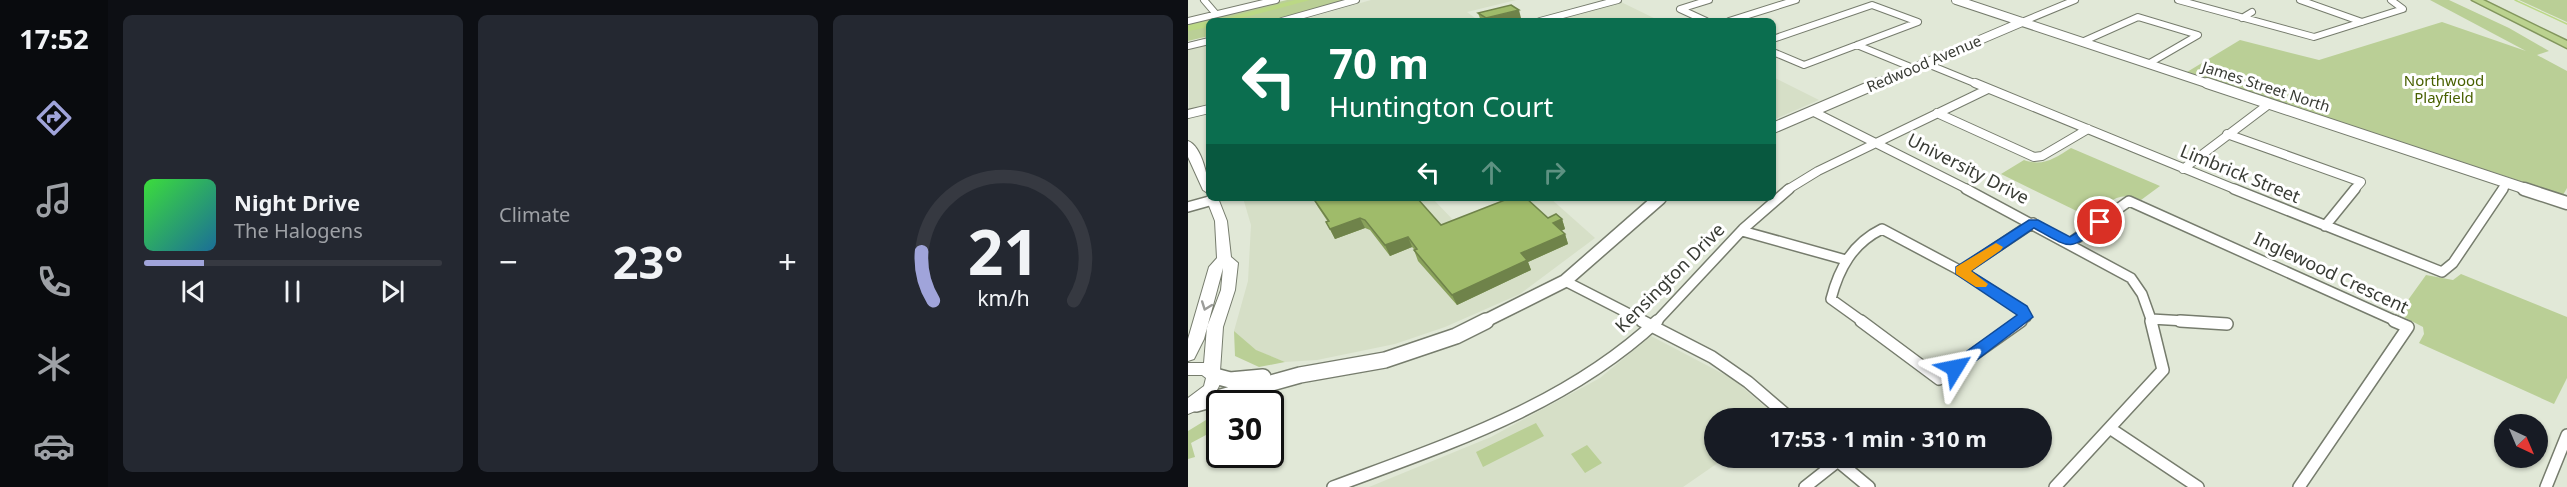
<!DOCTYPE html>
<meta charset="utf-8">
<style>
body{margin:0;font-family:"Noto Sans",sans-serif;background:#242831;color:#f1f3f6;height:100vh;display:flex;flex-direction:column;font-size:22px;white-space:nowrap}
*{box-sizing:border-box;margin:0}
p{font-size:20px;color:#9ea1a6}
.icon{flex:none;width:33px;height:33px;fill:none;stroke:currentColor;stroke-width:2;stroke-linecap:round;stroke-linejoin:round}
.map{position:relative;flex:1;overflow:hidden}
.side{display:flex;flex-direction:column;gap:15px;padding:15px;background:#0d0f14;width:1080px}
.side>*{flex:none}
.hud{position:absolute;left:18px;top:18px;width:570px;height:183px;border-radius:9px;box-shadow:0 2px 4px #0004;background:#0b6e4f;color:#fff;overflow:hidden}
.needle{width:39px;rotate:136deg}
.tools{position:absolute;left:1306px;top:414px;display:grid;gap:12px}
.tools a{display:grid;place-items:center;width:54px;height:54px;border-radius:50%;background:#171b24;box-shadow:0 2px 4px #0004;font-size:30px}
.speed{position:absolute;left:18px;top:390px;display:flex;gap:12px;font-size:30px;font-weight:700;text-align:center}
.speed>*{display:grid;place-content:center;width:78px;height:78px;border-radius:50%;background:#171b24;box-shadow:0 2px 4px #0004;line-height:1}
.speed .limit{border:3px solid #111;border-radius:9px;background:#fff;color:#111}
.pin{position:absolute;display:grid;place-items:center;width:51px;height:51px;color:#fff;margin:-26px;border:3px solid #fff;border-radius:50%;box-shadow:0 2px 6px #0007}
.me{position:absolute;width:66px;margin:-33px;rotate:55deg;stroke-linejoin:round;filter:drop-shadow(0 0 4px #0008)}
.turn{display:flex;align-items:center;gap:21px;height:126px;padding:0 24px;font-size:27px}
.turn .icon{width:78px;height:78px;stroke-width:2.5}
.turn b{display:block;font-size:42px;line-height:51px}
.lanes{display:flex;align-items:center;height:57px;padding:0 24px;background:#0003;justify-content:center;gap:30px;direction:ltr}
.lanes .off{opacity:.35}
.big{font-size:45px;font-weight:700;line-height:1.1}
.side .widget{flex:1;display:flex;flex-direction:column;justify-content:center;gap:9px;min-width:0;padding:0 21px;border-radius:9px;background:#242831}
.side .dial{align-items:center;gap:0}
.dial svg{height:156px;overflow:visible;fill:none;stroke:#363941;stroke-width:7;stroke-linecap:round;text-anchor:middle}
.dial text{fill:#f1f3f6;stroke:none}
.song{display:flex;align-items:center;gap:18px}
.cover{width:72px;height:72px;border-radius:9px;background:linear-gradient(135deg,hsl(120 70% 55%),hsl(200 70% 35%))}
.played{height:6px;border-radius:3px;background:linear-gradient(90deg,#a0a4da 20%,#363941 20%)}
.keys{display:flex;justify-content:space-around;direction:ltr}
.heat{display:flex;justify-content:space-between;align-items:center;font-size:33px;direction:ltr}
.side .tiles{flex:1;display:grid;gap:15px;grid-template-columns:repeat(3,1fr)}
.trip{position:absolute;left:516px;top:408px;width:348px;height:60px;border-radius:30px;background:#171b24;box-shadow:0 2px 4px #0004;font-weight:700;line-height:60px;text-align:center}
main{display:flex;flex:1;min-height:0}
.dock{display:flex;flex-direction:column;width:108px;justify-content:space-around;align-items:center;background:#090b0e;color:#9ea1a6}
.dock .icon{width:42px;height:42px}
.dock .current{color:#a0a4da}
.dock b{font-size:27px;color:#f1f3f6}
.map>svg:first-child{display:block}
</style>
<main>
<nav class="dock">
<b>17:52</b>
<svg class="icon current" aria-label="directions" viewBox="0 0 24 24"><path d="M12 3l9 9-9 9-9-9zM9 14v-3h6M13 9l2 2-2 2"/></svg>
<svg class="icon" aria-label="music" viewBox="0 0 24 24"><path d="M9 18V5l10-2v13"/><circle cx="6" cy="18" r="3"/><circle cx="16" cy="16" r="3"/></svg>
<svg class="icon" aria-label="phone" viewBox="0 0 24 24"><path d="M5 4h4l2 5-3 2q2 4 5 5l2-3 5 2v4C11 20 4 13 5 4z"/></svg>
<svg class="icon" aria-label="climate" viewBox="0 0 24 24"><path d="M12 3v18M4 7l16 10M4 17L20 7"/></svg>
<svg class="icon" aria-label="car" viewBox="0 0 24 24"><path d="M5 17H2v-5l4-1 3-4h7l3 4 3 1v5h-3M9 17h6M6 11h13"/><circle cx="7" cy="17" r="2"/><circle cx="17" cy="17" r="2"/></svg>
</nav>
<section class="side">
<div class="tiles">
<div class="widget">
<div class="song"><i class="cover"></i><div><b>Night Drive</b><p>The Halogens</p></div></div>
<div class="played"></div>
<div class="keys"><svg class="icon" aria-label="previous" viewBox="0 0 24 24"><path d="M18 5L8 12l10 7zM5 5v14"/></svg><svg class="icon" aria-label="pause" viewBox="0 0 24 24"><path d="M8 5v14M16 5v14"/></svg><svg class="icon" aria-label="next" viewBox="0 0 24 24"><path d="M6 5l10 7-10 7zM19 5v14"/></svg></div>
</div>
<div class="widget"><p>Climate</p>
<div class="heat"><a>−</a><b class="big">23°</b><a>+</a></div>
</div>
<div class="widget dial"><svg viewBox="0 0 100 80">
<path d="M14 69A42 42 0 1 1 86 69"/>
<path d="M14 69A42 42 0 0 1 8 44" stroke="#a0a4da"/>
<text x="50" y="56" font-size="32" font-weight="700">21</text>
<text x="50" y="72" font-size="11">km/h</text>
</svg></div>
</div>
</section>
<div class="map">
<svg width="1379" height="487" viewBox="0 0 1379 487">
<rect width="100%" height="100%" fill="#e1e8d7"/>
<path fill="#d6dfc7" d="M183,0H328L279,12L291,21H110Z
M433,2L472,21L367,20Z
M21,44V104L1,109L0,50Z
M585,77L631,100L585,120Z
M55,198H244L270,225L340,198H362L407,238L332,294L257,327L207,344L129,360L97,362L67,350L46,331L60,281L63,225Z
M463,336L545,379L590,418H526V458H537L495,487H181L303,437L412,378Z"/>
<path fill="#bacf96" d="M99,0H157L81,21H21V36L0,41V24Z
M1242,0H1261L1321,28L1361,51L1349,55L1379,71V188L1375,195L999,72L1052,40L1131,60L1254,22L1338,51Z
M1331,0H1379V22Z
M883,148L972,186L953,200C930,189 920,204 901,217L813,174L836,160C855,167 867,158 883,148Z
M1273,274L1379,317V378L1366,404L1231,343L1236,334L1235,327L1210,314L1238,275L1265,280Z
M46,331L68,350L97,362L71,367L47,356Z
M31,412V428L3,443L7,457L0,459V431Z
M348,423L356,436L295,467L288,452Z
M399,445L414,463L397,473L383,454Z"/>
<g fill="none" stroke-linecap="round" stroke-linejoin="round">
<path stroke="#bbd885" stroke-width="1.5" d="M1327,0L1379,24"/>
<path fill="#bbd885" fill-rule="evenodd" d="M107,0H122L43,21H27Z
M21,21V27L0,31V25Z"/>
<defs>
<path id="minor-far3" d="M16,0L28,14
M990,0L1126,37L1215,9L1203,0
M1112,0L1174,22
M1054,18L1064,12
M0,21L88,0
M94,21L168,0
M352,21L430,0
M518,21L492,9L521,0
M541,21L608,0
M834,22L887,0
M585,39L684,5L730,22L616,65L585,52
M894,42L950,17L1010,35L960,64
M669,45L725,68
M0,46L21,41
M737,63L791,85"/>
<path id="minor-far2" d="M787,83L1049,190
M624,111L781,190
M749,113L846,157L854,156L900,129
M0,114L21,109
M1039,134L1173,182L1166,190
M995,169L1081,104
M599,190L630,171L800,89
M1314,190L1319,183"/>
<path id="minor-far1" d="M778,189L943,278L954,294L964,322
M1046,189L1254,272L1265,263L1315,189
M0,207L25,200
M1137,226L1167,189
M554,231L658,260
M882,243L941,201L1210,322
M773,271L845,223
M377,281L457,322
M963,319L1015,322
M468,322L555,229L601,189
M675,322L643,299C651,268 665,243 694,229L773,271L834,310L838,317L830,322"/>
<path id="minor" d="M454,321L524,357L560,382L602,418
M673,321L751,379L833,321
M992,321L1039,324
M923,429L1010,487
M646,458L681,487
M145,487C260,444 378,406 469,321
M617,487L650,461
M867,487L975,370L963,321
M1111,487L1220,327L1206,321
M1358,487L1379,435"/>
<path id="tertiary-far3" d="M768,0L1024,85
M686,85L834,22"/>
<path id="tertiary-far2" d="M1019,83L1341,190
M585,128L690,83"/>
<path id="tertiary-far1" d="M1336,189L1379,203
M295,322L377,281L472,198"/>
<path id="tertiary" d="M27,376L42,380L75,377
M8,404L112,375L197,360L268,336L298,321"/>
<path id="secondary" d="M0,141C14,146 21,180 21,194L15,190L0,157Z
M21,195V198H30L39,221L43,257L50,263L47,290L35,327L32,371L35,376C30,393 18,408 0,414V398L16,386L18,378L14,375H0V363H16L19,327L33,290L35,268L16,339L6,359L0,361V339L21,267L29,258L27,221L18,198Z"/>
<path id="trunk" d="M1284,0H1295L1379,41V48Z"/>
</defs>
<use href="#minor-far3" stroke="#767c6d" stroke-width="8"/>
<use href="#minor-far2" stroke="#767c6d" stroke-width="10"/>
<use href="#minor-far1" stroke="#767c6d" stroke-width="12"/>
<use href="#minor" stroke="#767c6d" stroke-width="14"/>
<use href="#tertiary-far3" stroke="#767c6d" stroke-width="10"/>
<use href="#tertiary-far2" stroke="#767c6d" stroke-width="12"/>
<use href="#tertiary-far1" stroke="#767c6d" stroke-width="15"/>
<use href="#tertiary" stroke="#767c6d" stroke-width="18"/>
<use href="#secondary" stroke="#767c6d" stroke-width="2"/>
<use href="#trunk" stroke="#82965d" stroke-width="3"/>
<use href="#minor-far3" stroke="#fff" stroke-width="6"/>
<use href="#minor-far2" stroke="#fff" stroke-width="8"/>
<use href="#minor-far1" stroke="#fff" stroke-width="9"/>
<use href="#minor" stroke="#fff" stroke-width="11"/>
<use href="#tertiary-far3" stroke="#fff" stroke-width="8"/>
<use href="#tertiary-far2" stroke="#fff" stroke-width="10"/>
<use href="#tertiary-far1" stroke="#fff" stroke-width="12"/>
<use href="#tertiary" stroke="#fff" stroke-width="15"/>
<use href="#secondary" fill="#fff" fill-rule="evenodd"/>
<use href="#trunk" fill="#bbd28f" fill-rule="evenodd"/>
</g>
<path fill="#89a15b" d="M290,13L333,18L320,21H293Z
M125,198L253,225L360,218L374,219L377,229L373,231L377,234L380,244L340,262L343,270L269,305L230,261L226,250H227L224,247L202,256L182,230L177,228L147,239L138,222H140L130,207Z"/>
<path fill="#6f834a" d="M331,10L333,18L320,21H299L298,18Z
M172,218L177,228L147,239L142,229Z
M374,219L377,229L368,233L365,223Z
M377,234L380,244L340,262L343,270L269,305L264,295L333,253Z
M220,237L224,247L202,256L197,245Z"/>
<path fill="#9fbb6a" stroke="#6f834a" stroke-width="1.5" d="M323,5L331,10L298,18L290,13Z
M125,198H229L253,225L322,198H338L360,218L368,214L374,219L365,223L377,234L333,253L339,260L264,295L226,250L229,249L220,237L197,245L177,220L172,218L142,229L138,222L141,221Z"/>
<defs><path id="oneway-chevron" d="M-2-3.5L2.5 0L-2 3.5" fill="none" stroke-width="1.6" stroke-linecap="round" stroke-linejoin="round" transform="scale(1.5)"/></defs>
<use stroke="#9c9d9a" href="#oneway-chevron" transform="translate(18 306) rotate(110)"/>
<path fill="#1a73e8" stroke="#114b97" stroke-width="1.5" d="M912,218L918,222L916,225C880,251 885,250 846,228L783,271L839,306L845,317L773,372H761L759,368L761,364L829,315L768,274V267L841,220H850L882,237Z"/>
<path fill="#f59e0b" d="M808,243L815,247L813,250L783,271L800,284L798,287H788L768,274V267Z"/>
<g text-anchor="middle" stroke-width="6" stroke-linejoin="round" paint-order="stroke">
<g font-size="15" fill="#383b34" stroke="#fff">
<text transform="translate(736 64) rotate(-23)" y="5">Redwood Avenue</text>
<text transform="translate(1078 87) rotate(18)" y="5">James Street North</text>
</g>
<g font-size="15" fill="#486000" stroke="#fff">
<text x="1256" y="86">Northwood<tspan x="1256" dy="17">Playfield</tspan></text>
</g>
<g font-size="18" fill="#383b34" stroke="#fff">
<text transform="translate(780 169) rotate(27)" y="6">University Drive</text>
<text transform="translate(1052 174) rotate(22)" y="6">Limbrick Street</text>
<text transform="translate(1143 273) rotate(25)" y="6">Inglewood Crescent</text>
<text transform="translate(482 278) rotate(-45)" y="6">Kensington Drive</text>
</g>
</g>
</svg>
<div class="tools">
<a><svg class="needle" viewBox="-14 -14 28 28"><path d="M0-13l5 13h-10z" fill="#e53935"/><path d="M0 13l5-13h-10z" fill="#9ea1a6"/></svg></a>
</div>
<div class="speed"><div class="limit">30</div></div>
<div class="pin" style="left:912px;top:222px;background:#d93025"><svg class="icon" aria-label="arrive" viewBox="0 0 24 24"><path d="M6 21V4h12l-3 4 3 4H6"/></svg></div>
<svg class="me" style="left:767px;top:368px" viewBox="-20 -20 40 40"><path d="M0-17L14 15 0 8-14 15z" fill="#1a73e8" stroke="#fff" stroke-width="4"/></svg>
<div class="trip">17:53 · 1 min · 310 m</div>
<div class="hud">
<div class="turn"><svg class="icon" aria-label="left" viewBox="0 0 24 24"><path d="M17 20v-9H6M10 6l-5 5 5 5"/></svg><div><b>70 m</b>Huntington Court</div></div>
<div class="lanes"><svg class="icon" aria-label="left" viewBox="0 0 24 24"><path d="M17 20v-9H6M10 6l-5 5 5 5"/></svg><svg class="icon off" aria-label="ahead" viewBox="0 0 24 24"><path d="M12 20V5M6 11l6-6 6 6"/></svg><svg class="icon off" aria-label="right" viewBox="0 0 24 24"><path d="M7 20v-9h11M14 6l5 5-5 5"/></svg></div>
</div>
</div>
</main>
